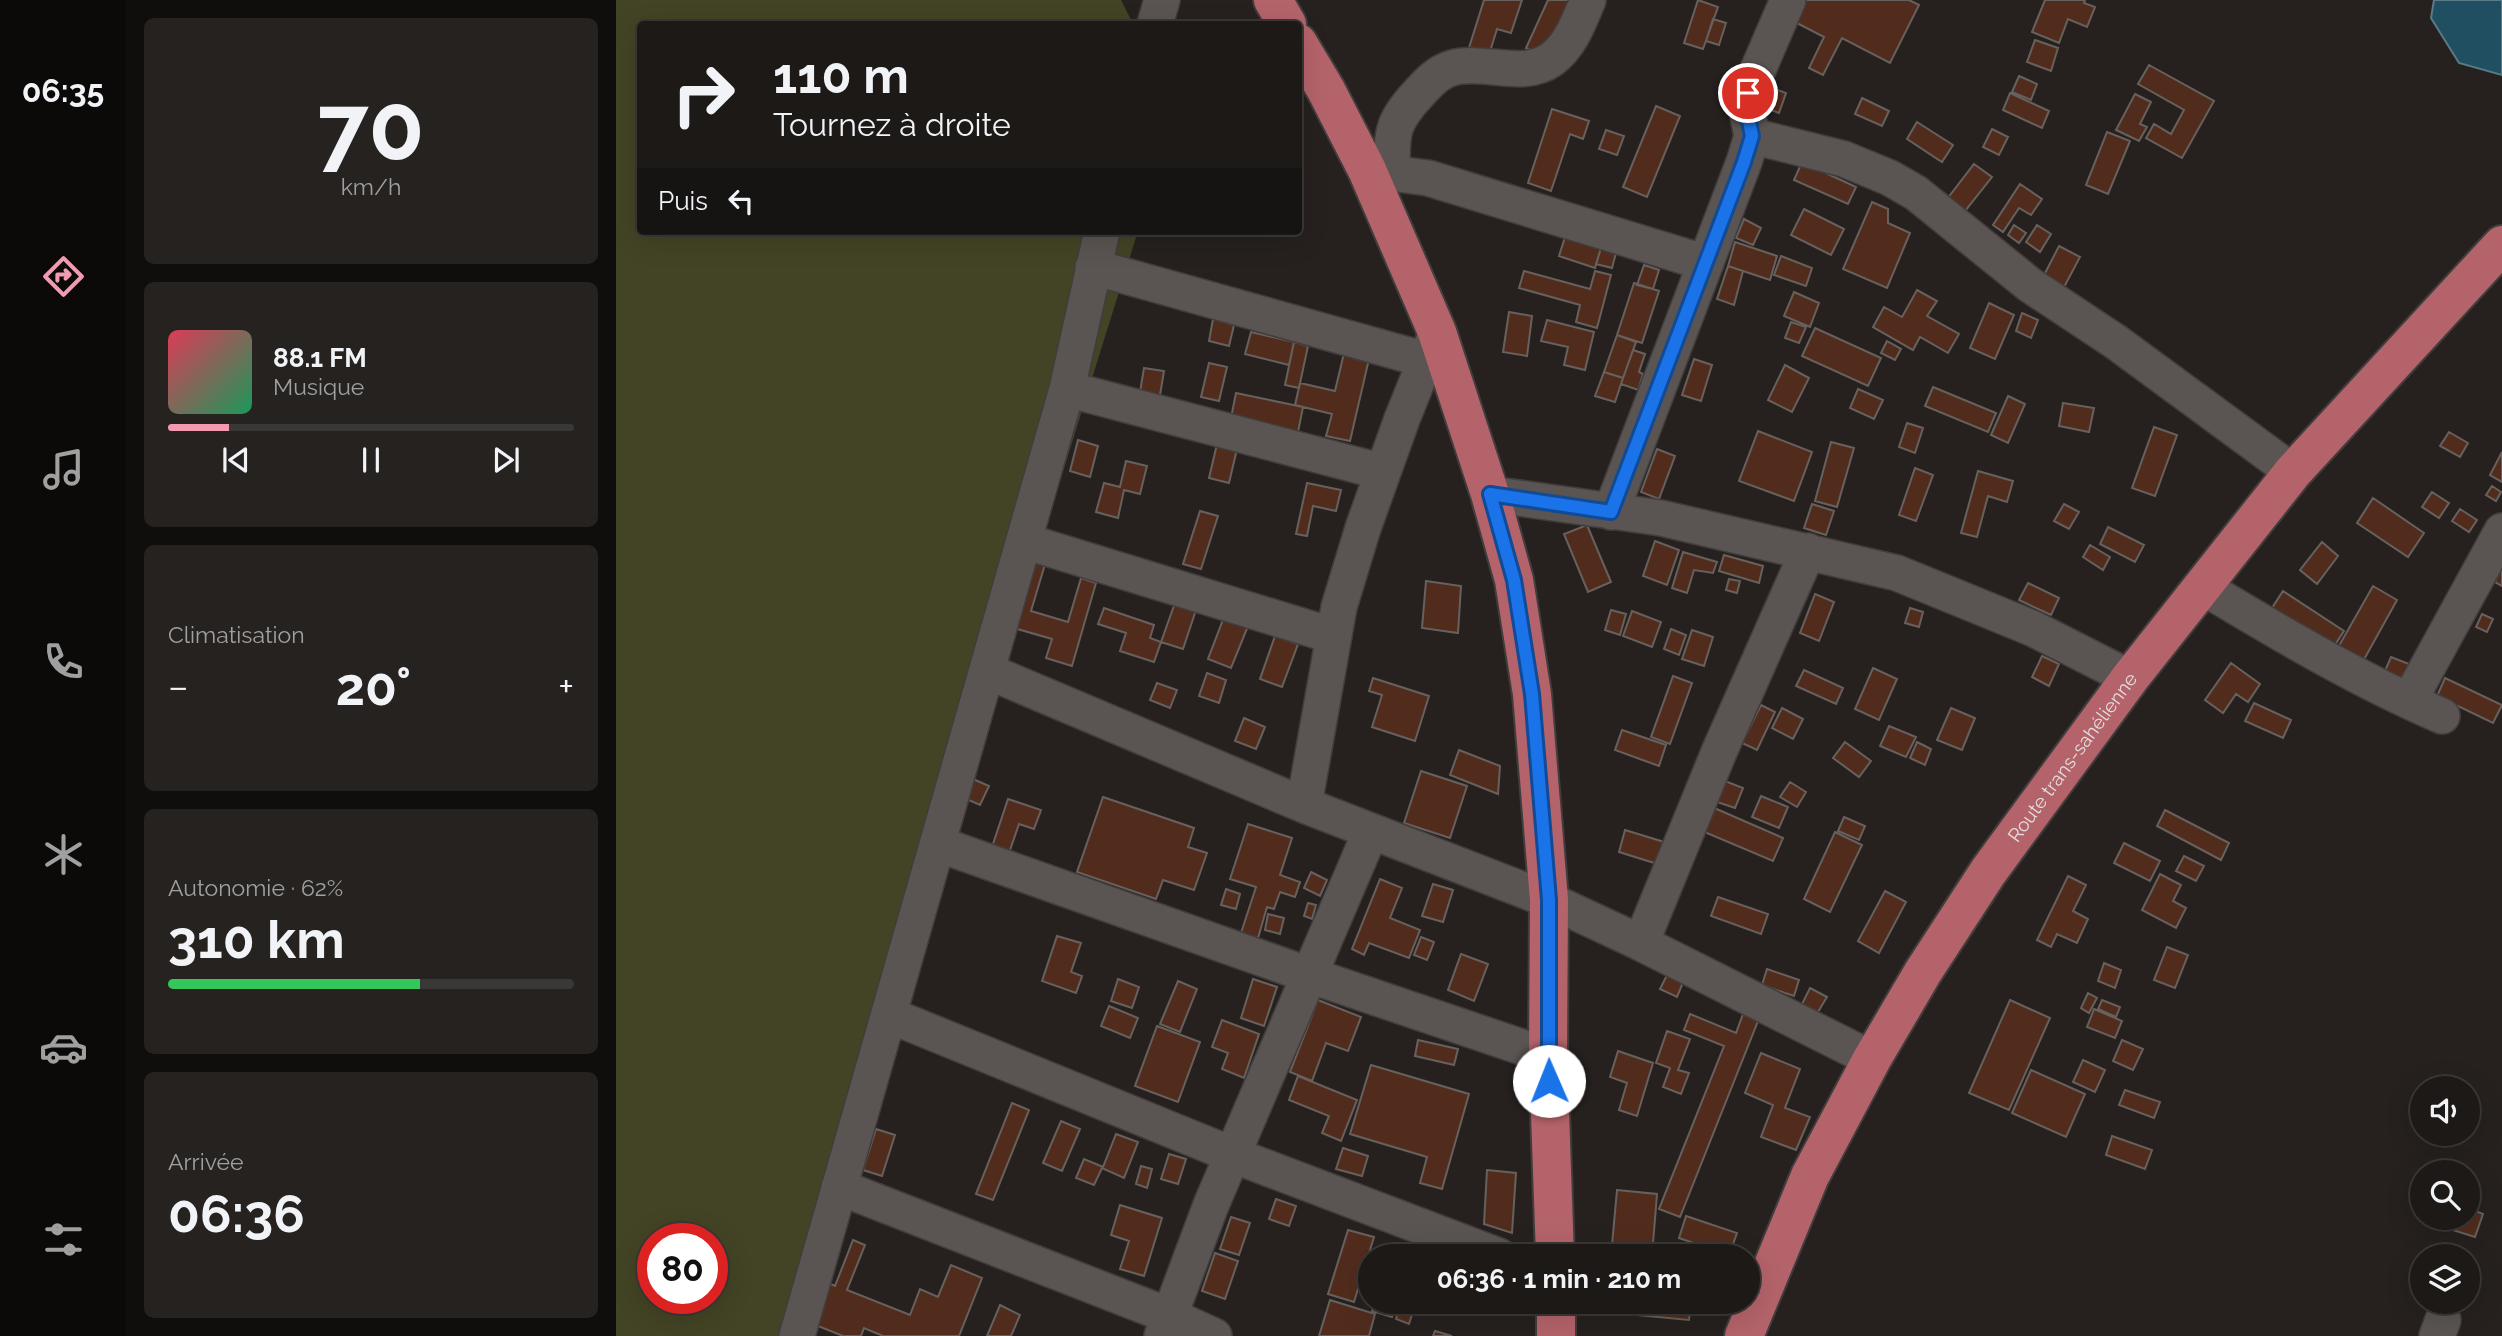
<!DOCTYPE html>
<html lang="fr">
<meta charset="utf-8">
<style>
body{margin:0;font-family:Raleway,sans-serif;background:#252220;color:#f1f3f6;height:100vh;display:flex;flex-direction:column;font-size:26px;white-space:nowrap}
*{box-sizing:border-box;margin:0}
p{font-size:23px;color:#a0a0a1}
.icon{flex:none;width:38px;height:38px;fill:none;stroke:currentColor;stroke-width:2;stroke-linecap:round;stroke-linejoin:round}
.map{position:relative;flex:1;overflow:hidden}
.drawer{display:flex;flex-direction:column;gap:18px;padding:18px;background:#0f0e0d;width:490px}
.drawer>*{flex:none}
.top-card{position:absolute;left:21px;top:21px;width:665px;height:214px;border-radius:7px;box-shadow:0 7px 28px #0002,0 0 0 2px #3a3836;background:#1c1917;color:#f1f3f6;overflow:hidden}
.controls{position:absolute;left:1794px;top:1076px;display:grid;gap:14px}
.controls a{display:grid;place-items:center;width:70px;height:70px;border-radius:50%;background:#1c1917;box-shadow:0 7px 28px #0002,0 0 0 2px #3a3836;font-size:35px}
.speed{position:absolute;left:21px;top:1223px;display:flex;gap:14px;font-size:35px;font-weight:700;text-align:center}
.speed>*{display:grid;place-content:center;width:91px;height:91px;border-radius:50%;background:#1c1917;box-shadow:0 7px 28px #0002,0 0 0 2px #3a3836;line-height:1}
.speed .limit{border:10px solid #d22;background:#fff;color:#111}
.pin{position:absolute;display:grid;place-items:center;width:60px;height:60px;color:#fff;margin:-30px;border:4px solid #fff;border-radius:50%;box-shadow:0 2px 7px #0007}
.me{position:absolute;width:77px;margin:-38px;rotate:359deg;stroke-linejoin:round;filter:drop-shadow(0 0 5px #0008)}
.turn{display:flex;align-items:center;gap:24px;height:147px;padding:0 21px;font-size:32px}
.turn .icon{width:91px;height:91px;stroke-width:2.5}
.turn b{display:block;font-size:49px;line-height:60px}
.then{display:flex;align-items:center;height:66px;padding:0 21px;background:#0003;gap:14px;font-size:26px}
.big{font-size:52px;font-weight:700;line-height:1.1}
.drawer .tile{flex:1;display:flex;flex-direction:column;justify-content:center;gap:10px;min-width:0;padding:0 24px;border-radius:10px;background:#252220}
.drawer .dial{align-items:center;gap:0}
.dial b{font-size:91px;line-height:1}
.song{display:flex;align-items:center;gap:21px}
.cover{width:84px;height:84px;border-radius:10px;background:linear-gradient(135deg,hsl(350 70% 55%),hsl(150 70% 35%))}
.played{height:7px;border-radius:4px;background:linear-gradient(90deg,#f29aaf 15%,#3a3836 15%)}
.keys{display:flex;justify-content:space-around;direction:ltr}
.heat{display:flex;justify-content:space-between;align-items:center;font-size:38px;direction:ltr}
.charge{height:10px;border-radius:5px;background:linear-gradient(90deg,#34c759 62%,#3a3836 0)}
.trip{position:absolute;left:742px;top:1244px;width:402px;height:70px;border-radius:35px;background:#1c1917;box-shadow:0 7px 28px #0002,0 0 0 2px #3a3836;font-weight:700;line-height:70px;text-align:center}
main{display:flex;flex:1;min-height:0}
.tab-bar{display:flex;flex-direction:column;width:126px;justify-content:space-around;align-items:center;background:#0b0a09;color:#a0a0a1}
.tab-bar .icon{width:49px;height:49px}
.tab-bar .selected{color:#f29aaf}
.tab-bar b{font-size:32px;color:#f1f3f6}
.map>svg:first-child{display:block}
</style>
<main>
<nav class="tab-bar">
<b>06:35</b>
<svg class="icon selected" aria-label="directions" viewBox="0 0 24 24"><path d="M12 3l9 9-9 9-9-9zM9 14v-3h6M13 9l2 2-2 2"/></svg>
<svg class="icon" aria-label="music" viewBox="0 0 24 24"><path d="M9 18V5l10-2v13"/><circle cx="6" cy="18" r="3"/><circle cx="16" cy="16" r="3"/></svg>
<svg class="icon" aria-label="phone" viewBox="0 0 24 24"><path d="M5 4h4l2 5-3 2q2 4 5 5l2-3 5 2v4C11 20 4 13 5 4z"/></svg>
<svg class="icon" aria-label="climate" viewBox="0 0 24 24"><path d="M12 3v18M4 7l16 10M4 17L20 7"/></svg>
<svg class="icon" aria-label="car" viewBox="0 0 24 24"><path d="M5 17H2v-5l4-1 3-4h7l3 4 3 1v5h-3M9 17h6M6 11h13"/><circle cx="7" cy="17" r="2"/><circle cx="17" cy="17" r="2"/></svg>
<svg class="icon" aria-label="filters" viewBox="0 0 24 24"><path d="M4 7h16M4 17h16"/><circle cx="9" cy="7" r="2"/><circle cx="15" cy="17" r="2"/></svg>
</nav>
<section class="drawer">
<div class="tile dial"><b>70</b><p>km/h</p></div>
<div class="tile">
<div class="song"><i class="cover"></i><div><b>88.1 FM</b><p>Musique</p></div></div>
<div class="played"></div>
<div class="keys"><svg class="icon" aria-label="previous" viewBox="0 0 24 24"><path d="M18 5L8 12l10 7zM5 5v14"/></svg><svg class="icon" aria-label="pause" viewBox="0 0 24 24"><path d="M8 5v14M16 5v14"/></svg><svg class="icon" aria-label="next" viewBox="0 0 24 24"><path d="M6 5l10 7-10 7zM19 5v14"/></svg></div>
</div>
<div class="tile"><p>Climatisation</p>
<div class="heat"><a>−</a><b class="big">20°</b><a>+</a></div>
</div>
<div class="tile"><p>Autonomie · 62%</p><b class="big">310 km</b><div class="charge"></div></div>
<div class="tile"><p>Arrivée</p><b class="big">06:36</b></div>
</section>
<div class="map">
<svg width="1886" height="1336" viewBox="0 0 1886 1336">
<rect width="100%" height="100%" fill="#26211f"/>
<path fill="#434425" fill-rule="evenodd" d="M0,0H505L517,24H24V231H522L352,776L185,1336H0ZM37,1239H96V1298H37Z"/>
<path fill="#1f4f61" stroke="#597a86" stroke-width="2" d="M1818,0H1886V75L1843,63L1815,18Z"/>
<path fill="#512c1d" stroke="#67615e" stroke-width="2" d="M868,0H906L895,33L881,29L872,58L852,51Z
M932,0H954L930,57L910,48Z
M1082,0L1102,7L1087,49L1068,43Z
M1190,0H1293L1303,5L1274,63L1226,38L1207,75L1193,68L1208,37L1179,22Z
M1429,0H1469L1468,3L1479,7L1471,27L1452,19L1443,43L1416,32Z
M1097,19L1110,23L1103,45L1090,41Z
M1419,40L1442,48L1435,71L1411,62Z
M1533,65L1598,101L1566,158L1530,138L1538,124L1555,134L1568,110L1522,84Z
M1403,76L1421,84L1415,100L1396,92Z
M1148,85L1170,93L1163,113L1141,105Z
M1394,93L1433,111L1426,128L1387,110Z
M1519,94L1535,102L1524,124L1531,127L1523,141L1500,130Z
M1246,98L1273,111L1266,126L1239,114Z
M1040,106L1064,116L1031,197L1007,187Z
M936,109L973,121L967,139L954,134L935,191L912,183Z
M1301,122L1337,145L1326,162L1291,139Z
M1376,129L1392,137L1383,155L1367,147Z
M990,130L1008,136L1001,155L983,149Z
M1491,132L1514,141L1492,194L1470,185Z
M1186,162L1240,187L1232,204L1178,180Z
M1358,164L1376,177L1345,216L1328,203Z
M1404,184L1426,199L1415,215L1403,208L1387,232L1377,225Z
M1256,202L1272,209V223L1294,233L1271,288L1227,269Z
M1188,209L1228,229L1215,255L1175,235Z
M1128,219L1145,228L1137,245L1120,238Z
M1398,225L1410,233L1403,243L1392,235Z
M1421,225L1435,234L1424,252L1410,242Z
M949,237L985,248L979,268L943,256Z
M1119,242L1161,256L1154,280L1112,266Z
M1443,246L1464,257L1446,291L1425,281Z
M985,248L1000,253L996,268L980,264Z
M1165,256L1196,268L1190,286L1158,275Z
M1028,265L1043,270L1037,289L1021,285Z
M1112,266L1127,271L1118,305L1101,299Z
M908,271L974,289L979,271L995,275L981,328L960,322L964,305L903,288Z
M1018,283L1043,291L1026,343L1001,335Z
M1301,290L1321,301L1311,316L1343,334L1332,353L1304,337L1297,350L1257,327L1268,307L1286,317Z
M1178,292L1203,303L1194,327L1168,316Z
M1373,303L1398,315L1379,359L1354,348Z
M893,312L916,316L911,356L887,352Z
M1406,313L1422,320L1415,338L1400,331Z
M597,319L618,325L613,346L593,341Z
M931,320L978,332L969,370L948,365L952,347L925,341Z
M1175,322L1190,327L1183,343L1169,338Z
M1199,328L1265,358L1252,386L1186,356Z
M635,332L678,342L673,365L629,354Z
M1001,335L1020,342L1007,378L988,372Z
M1271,341L1285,349L1279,360L1265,353Z
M678,342L692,346L683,388L669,385Z
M1017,350L1029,354L1023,372L1027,374L1022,390L1005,384Z
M728,353L753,359L734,441L710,436L716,414L679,405L684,383L719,391Z
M1078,359L1096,365L1085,401L1066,395Z
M593,363L611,367L603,401L585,397Z
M1169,365L1193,378L1176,412L1152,400Z
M528,368L548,371L544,395L524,392Z
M988,372L1007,378L999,402L979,396Z
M1317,387L1380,413L1372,432L1309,406Z
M1242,389L1267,400L1258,419L1234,408Z
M620,393L687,407L682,432L615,418Z
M1392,396L1409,404L1392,443L1375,435Z
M1447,403L1478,408L1473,432L1443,426Z
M1291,423L1307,428L1299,453L1283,447Z
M1538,427L1561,435L1539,496L1516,488Z
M1142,431L1196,452L1178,501L1123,481Z
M1833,432L1852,443L1844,457L1824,446Z
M462,440L482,446L474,477L454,471Z
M1215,442L1238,448L1221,507L1199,501Z
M601,444L621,449L613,483L593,478Z
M1041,449L1059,456L1043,499L1025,492Z
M1886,452V482L1874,475Z
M510,461L531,466L524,494L508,490L502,518L480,512L488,483L504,487Z
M1299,468L1317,475L1300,521L1283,515Z
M1362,471L1397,481L1391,502L1372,496L1361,537L1345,533Z
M691,483L725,490L720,511L697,506L691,536L680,534Z
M1876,486L1885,492L1880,501L1870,495Z
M1816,492L1833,503L1823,518L1806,507Z
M1757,498L1808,533L1792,557L1741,523Z
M1196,504L1218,511L1210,535L1188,528Z
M1448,504L1463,512L1453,529L1438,521Z
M1844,509L1861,520L1853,532L1836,521Z
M584,511L602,516L585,569L567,564Z
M971,525L995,582L972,592L948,534Z
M1492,527L1528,545L1519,562L1484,544Z
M1039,541L1063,550L1051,585L1027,576Z
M1706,542L1722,556L1701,584L1684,570Z
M1474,545L1494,557L1487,570L1467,557Z
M1067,552L1101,562L1097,573L1078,570L1071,593L1056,588Z
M1108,555L1147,566L1143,583L1103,571Z
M412,556L430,561L415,611L452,622L465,578L480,583L456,666L430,658L436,639L391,626Z
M1886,567V586L1879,582Z
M1113,579L1124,581L1121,593L1110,590Z
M810,581L845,586L842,633L806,628Z
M1412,583L1443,598L1435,615L1403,600Z
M1757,586L1781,600L1745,665L1720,651Z
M1667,591L1728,631L1715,651L1654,611Z
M1199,594L1218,602L1203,641L1184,633Z
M560,600L581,607L567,649L545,642Z
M488,608L538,625L534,638L545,642L538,662L504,651L510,633L482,624Z
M1294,608L1307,612L1303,627L1289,623Z
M995,610L1010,614L1004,635L989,630Z
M1016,611L1045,622L1036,647L1007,636Z
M1866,614L1877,619L1871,632L1860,627Z
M608,617L632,626L615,668L592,659Z
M1055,629L1070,635L1063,655L1048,649Z
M1076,630L1097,637L1088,666L1066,659Z
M659,636L682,644L666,687L644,679Z
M1426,656L1443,664L1433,686L1416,677Z
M1775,657L1793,664L1787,679L1769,671Z
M1615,663L1644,684L1632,702L1620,694L1607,713L1589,700Z
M1257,668L1281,679L1263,720L1239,709Z
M1188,670L1227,688L1220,704L1180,686Z
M591,673L610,680L603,703L583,696Z
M1057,676L1076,683L1054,744L1035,737Z
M757,678L813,696L799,741L756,727L766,695L753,691Z
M1829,678L1886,705L1877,723L1821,696Z
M541,683L561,690L554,708L534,700Z
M1638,703L1675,720L1667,738L1629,721Z
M1145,705L1159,712L1141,750L1126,743Z
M1166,708L1187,719L1177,739L1156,728Z
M1335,708L1359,718L1346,750L1321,740Z
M628,718L649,727L640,749L619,741Z
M1273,726L1300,737L1290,757L1264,746Z
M1006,730L1050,745L1043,766L999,750Z
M1229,742L1255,761L1243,777L1217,758Z
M1301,742L1315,749L1309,765L1294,758Z
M843,750L884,766L882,794L834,775Z
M805,771L851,786L834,838L788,823Z
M357,779L373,786L364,805L348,798Z
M1109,781L1127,788L1119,808L1101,802Z
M1174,782L1190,792L1181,807L1164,797Z
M1145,796L1172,807L1163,828L1136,817Z
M487,797L578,828L572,847L591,853L578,890L547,880L540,899L461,872Z
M392,799L425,810L418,829L403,824L393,853L376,847Z
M1096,807L1167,838L1157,861L1086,831Z
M1549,810L1613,843L1605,860L1541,826Z
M1228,817L1249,826L1243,840L1222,831Z
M632,824L676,838L664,875L684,882L679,897L664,892L658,909L651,907L642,938L625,933L640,887L614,879Z
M1009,830L1058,845L1051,867L1003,852Z
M1219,832L1246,845L1214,912L1188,899Z
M1508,843L1544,861L1534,881L1498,863Z
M1568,856L1588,866L1580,881L1560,871Z
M695,872L711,880L704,896L688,888Z
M1544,874L1565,885L1557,901L1570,908L1560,928L1526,910Z
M1452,876L1470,885L1457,911L1472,919L1461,943L1441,934L1435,947L1421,940Z
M764,879L786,888L774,918L804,930L793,958L753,943L748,955L736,949Z
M817,884L837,890L827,922L806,916Z
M610,889L624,894L620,909L605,905Z
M1269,891L1290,902L1263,953L1242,941Z
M1102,897L1152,914L1145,934L1095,916Z
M692,903L700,905L696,919L688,916Z
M652,914L668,918L664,934L649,930Z
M441,936L465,943L455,972L466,976L460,993L426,981Z
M805,937L818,942L811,960L798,955Z
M1551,947L1572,955L1559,988L1538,980Z
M845,954L872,964L858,1001L832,990Z
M1488,963L1505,970L1499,988L1482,981Z
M1151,969L1183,980L1178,996L1146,985Z
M1052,973L1068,980L1061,997L1044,989Z
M502,979L523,987L516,1008L495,1001Z
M637,979L661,987L648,1026L625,1018Z
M562,981L581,989L564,1032L544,1024Z
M1194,988L1211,997L1202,1012L1186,1004Z
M1472,993L1481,998L1473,1013L1465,1008Z
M702,1000L745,1017L732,1051L710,1043L696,1081L674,1072Z
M1394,1000L1434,1018L1393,1110L1353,1093Z
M1486,1000L1504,1007L1500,1017L1482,1009Z
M493,1006L522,1018L514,1038L485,1026Z
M1478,1009L1506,1021L1499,1038L1471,1027Z
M1074,1014L1120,1033L1127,1014L1142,1021L1064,1217L1043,1209L1108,1046L1068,1030Z
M606,1020L643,1034L628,1078L606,1069L612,1053L596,1047Z
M541,1026L584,1042L562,1102L519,1086Z
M1051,1031L1074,1039L1062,1070L1073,1073L1065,1094L1047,1087L1054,1068L1040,1063Z
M802,1040L842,1049L838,1065L799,1056Z
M1506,1040L1527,1049L1517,1070L1497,1061Z
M1002,1051L1037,1063L1021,1116L1003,1110L1011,1083L994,1077Z
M1145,1053L1184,1069L1169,1108L1194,1117L1180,1150L1145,1137L1157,1105L1129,1093Z
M1467,1060L1489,1070L1479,1092L1457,1082Z
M755,1065L853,1094L826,1189L804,1183L811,1157L734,1134Z
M1415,1070L1469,1094L1450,1137L1396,1113Z
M682,1076L741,1100L725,1141L706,1133L713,1116L673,1100Z
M1509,1090L1544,1102L1538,1118L1503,1105Z
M396,1103L413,1110L377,1200L360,1194Z
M445,1121L464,1129L446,1171L427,1163Z
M260,1129L279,1135L266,1176L247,1170Z
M500,1134L522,1142L508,1178L486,1168L478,1185L460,1178L468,1159L487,1167Z
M1496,1136L1536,1150L1529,1169L1490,1155Z
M727,1148L752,1156L746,1176L720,1169Z
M553,1154L570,1159L562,1184L545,1179Z
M525,1166L536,1169L531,1188L520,1184Z
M871,1170L900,1173L896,1233L868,1224Z
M1001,1190L1041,1194L1036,1256H995Z
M660,1199L680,1206L673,1226L653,1219Z
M504,1205L546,1218L528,1276L504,1269L513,1241L495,1235Z
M1852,1208L1867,1214L1859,1237L1815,1223L1816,1218H1852Z
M1070,1216L1121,1233L1113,1255L1063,1238Z
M615,1217L634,1223L623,1255L604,1249Z
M732,1230L758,1237L738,1302L712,1294Z
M237,1240L249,1245L231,1290L294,1315L304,1289L322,1297L335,1265L366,1278L343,1336H267L248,1328L245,1336H227L192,1322L208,1281L219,1286Z
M599,1253L622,1261L609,1299L586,1291Z
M714,1300L759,1314L753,1336H703Z
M758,1302H781L776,1317L756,1311Z
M785,1302H800L793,1324L780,1319Z
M881,1302H900V1308L880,1307Z
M991,1302H1075L1073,1320L990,1312Z
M384,1305L404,1315L395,1336H371Z
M819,1331L836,1336H817Z"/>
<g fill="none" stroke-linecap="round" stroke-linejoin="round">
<defs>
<path id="minor" d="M539,24L546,0
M1136,136L1228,159L1274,178L1300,193L1414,285L1500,342L1677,472
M751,170L812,178L1090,263
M776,172C776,133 775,123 802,94C812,83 822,72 836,68C868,59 907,80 936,59C955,45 963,21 972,0
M477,267L810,360
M451,389L767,472
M874,494L1045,518L1281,573L1418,629L1514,678
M995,512L1128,162L1136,136L1130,107L1132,93L1172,0
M408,541L718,636
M1587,587C1665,634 1743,680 1826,716
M371,671L688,805L933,900L1025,943L1256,1059
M1793,701L1886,531
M688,805L723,607L747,528L786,419L821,332
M322,844L693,975L932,1056
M1025,943L1103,752L1192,551
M273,1015L617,1155L883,1256
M223,1187L554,1316L598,1336
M181,1336L451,389L486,231
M546,1336L595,1205L755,831
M1821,1336L1827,1320"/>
<g id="trunk">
<path d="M657,0L671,24"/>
<path d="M682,43L710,90L751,170L821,332L874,494L898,580L916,694L933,900L932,1056L939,1256"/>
<path d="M940,1302V1336"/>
<path id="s1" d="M1128,1336L1194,1176L1256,1059L1307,972L1372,872L1514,678L1677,472L1886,245"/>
</g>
</defs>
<use href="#minor" stroke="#413d3c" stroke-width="38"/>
<use href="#trunk" stroke="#413d3c" stroke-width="42"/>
<use href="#minor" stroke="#5a5452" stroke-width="35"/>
<use href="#trunk" stroke="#b4636a" stroke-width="38"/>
</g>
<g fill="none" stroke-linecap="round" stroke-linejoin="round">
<defs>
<path id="route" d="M933,1081V900L916,694L898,580L874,494L995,512L1128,162L1136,136L1130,107L1132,93"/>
</defs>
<use href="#route" stroke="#114b97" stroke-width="18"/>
<use href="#route" stroke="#1a73e8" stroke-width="12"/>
</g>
<g text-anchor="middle" stroke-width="7" stroke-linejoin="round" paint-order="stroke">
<g font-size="19" fill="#e1dddc" stroke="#1d1816">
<text dy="7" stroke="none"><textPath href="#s1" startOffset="668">Route trans-sahélienne</textPath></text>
</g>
</g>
</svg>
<div class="controls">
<a><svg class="icon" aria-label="sound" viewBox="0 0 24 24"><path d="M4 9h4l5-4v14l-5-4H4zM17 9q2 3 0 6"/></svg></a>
<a><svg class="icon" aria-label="search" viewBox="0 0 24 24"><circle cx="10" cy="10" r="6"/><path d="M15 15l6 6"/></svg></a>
<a><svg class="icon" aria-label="layers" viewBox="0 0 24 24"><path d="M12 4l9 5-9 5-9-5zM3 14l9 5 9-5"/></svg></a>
</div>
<div class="speed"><div class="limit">80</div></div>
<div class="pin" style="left:1132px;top:93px;background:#d93025"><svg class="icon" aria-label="arrive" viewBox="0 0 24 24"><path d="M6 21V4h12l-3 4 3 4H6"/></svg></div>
<svg class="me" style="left:933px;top:1081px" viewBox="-20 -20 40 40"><circle r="19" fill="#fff"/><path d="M0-13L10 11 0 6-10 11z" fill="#1a73e8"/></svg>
<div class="trip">06:36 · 1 min · 210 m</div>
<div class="top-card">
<div class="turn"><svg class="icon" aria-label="right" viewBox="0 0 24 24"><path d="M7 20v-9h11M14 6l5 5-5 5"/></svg><div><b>110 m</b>Tournez à droite</div></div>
<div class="then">Puis<svg class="icon" aria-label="left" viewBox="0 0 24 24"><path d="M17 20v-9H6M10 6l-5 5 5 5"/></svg></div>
</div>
</div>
</main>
